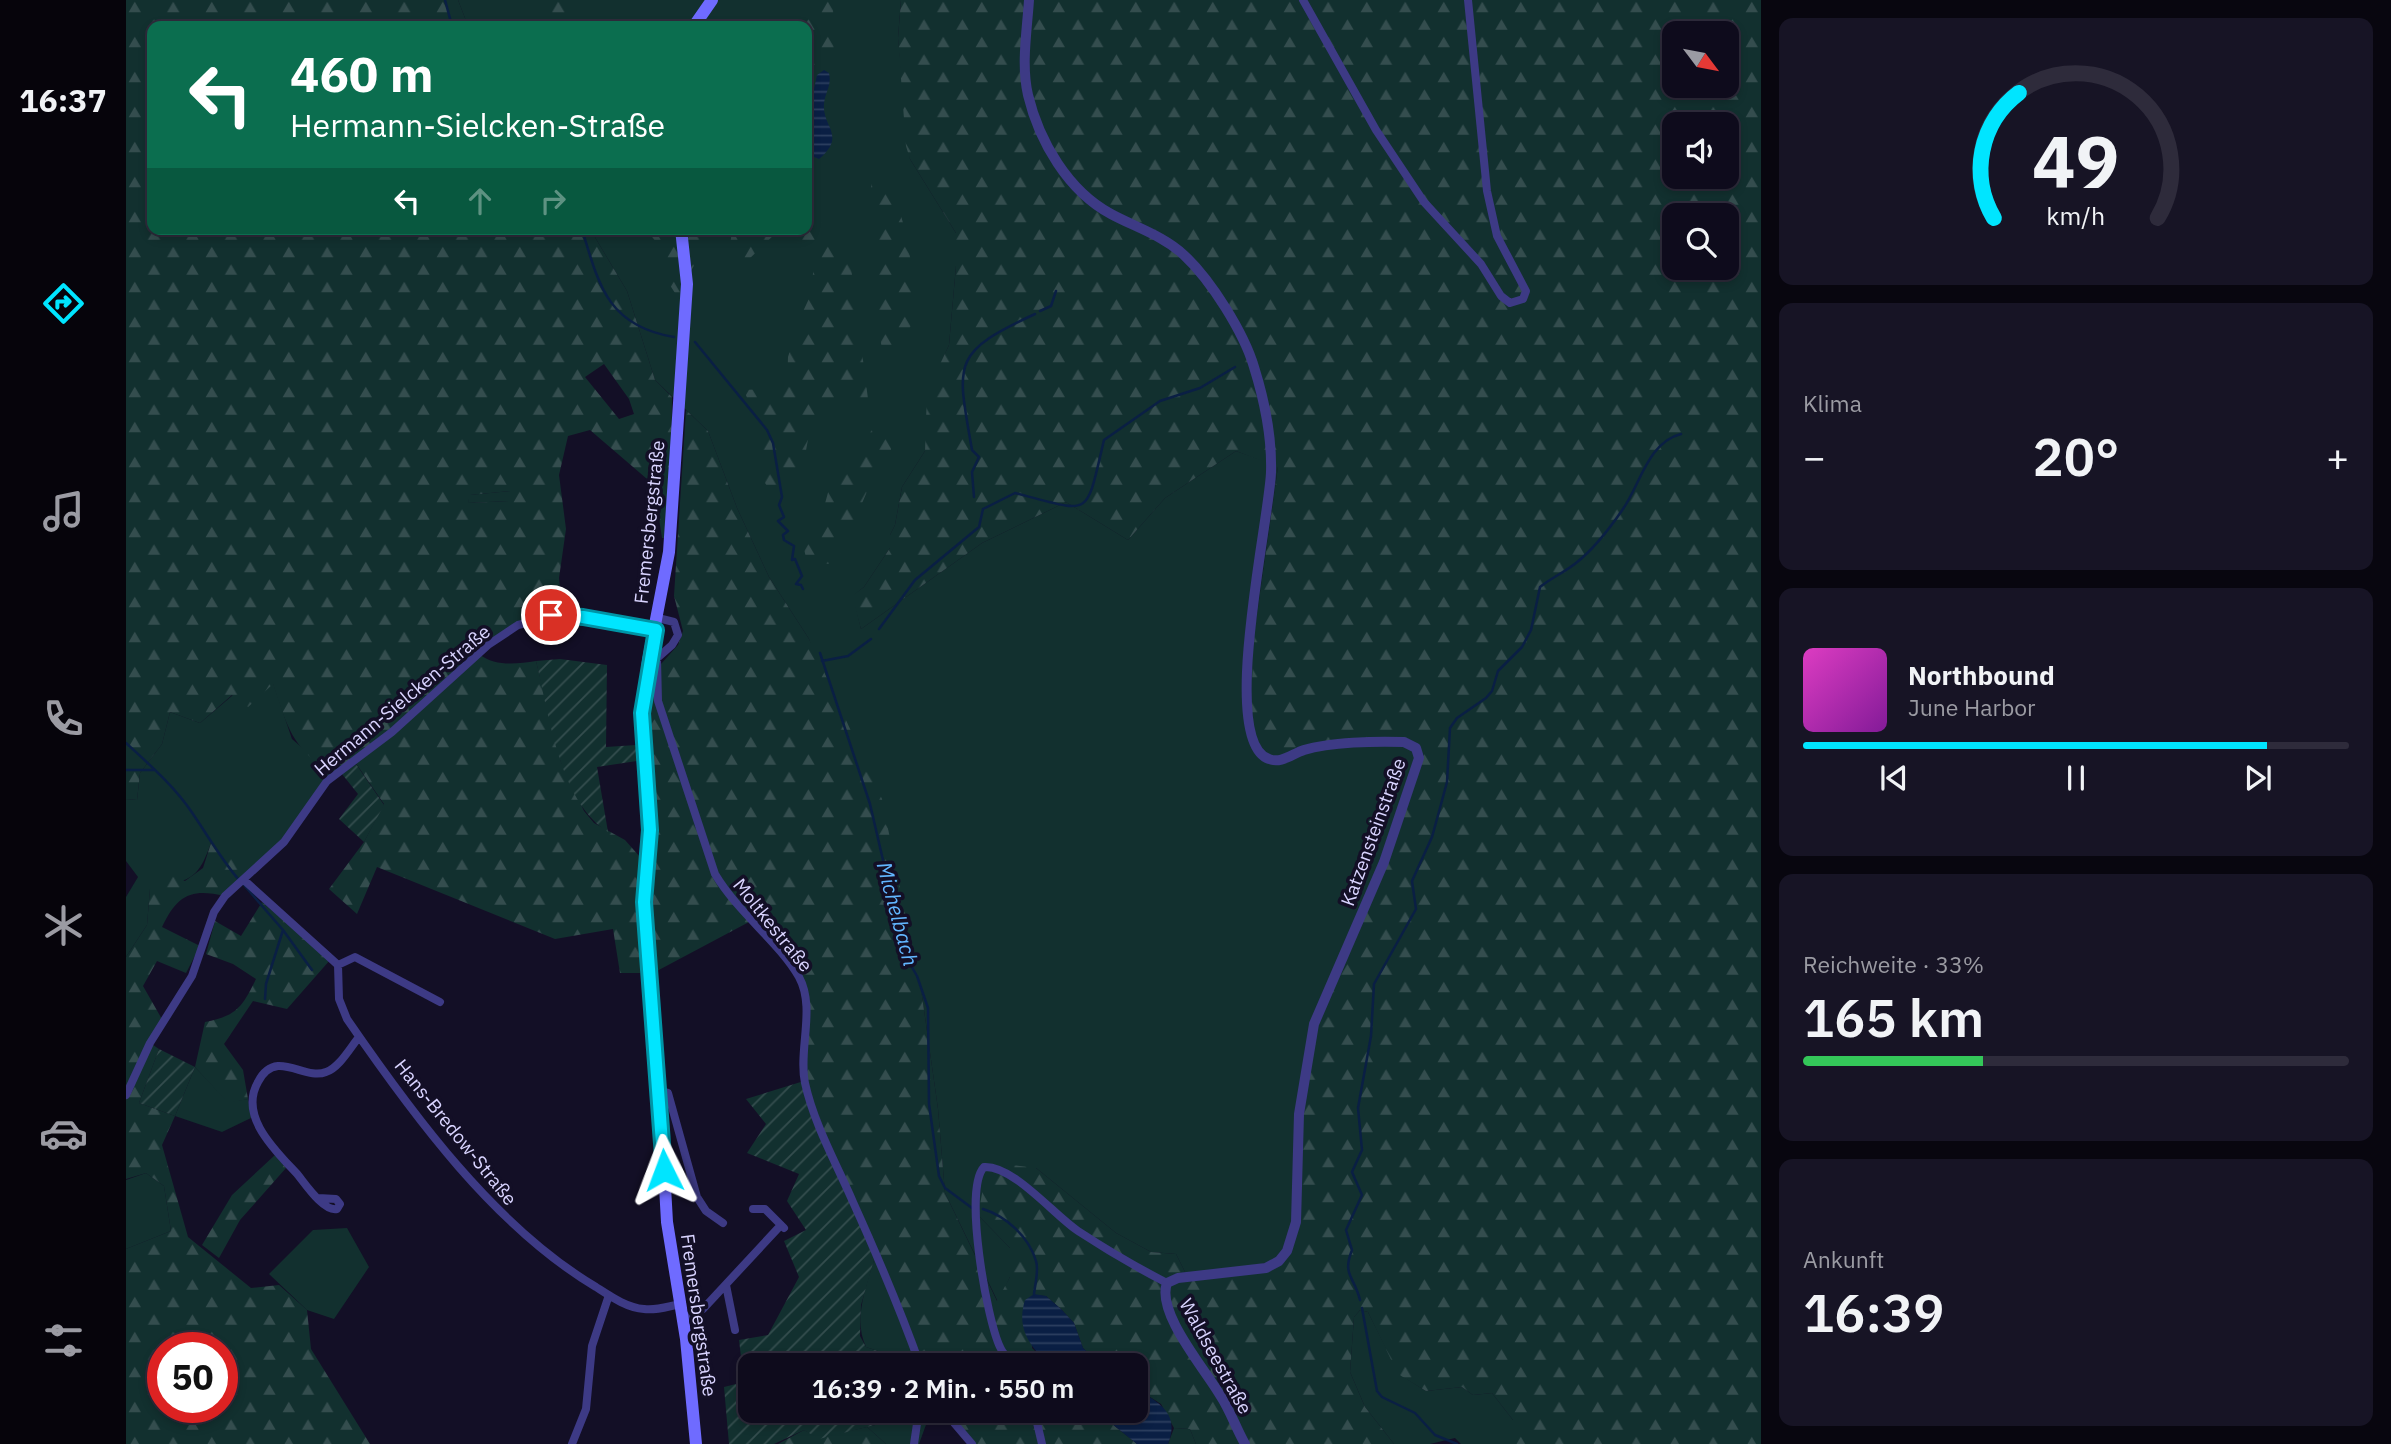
<!DOCTYPE html>
<html lang="de">
<meta charset="utf-8">
<style>
body{margin:0;font-family:"IBM Plex Sans",sans-serif;background:#171425;color:#f1f3f6;height:100vh;display:flex;flex-direction:column;font-size:26px;white-space:nowrap}
*{box-sizing:border-box;margin:0}
p{font-size:23px;color:#9b9ba3}
.icon{flex:none;width:38px;height:38px;fill:none;stroke:currentColor;stroke-width:2;stroke-linecap:round;stroke-linejoin:round}
.map{position:relative;flex:1;overflow:hidden}
.panel{display:flex;flex-direction:column;gap:18px;padding:18px;background:#08060f;width:630px}
.panel>*{flex:none}
.banner{position:absolute;left:21px;top:21px;width:665px;height:214px;border-radius:14px;box-shadow:0 4px 10px #0003,0 0 0 2px #2e2b3b;background:#0b6e4f;color:#fff;overflow:hidden}
.needle{width:46px;rotate:122deg}
.tools{position:absolute;left:1536px;top:21px;display:grid;gap:14px}
.tools a{display:grid;place-items:center;width:77px;height:77px;border-radius:14px;background:#0e0b1c;box-shadow:0 4px 10px #0003,0 0 0 2px #2e2b3b;font-size:35px}
.speed{position:absolute;left:21px;top:1332px;display:flex;gap:14px;font-size:35px;font-weight:700;text-align:center}
.speed>*{display:grid;place-content:center;width:91px;height:91px;border-radius:50%;background:#0e0b1c;box-shadow:0 4px 10px #0003,0 0 0 2px #2e2b3b;line-height:1}
.speed .limit{border:10px solid #d22;background:#fff;color:#111}
.pin{position:absolute;display:grid;place-items:center;width:60px;height:60px;color:#fff;margin:-30px;border:4px solid #fff;border-radius:50%;box-shadow:0 2px 7px #0007}
.me{position:absolute;width:77px;margin:-38px;rotate:357deg;stroke-linejoin:round;filter:drop-shadow(0 0 5px #0008)}
.turn{display:flex;align-items:center;gap:24px;height:147px;padding:0 28px;font-size:32px}
.turn .icon{width:91px;height:91px;stroke-width:2.5}
.turn b{display:block;font-size:49px;line-height:60px}
.lanes{display:flex;align-items:center;height:66px;padding:0 28px;background:#0003;justify-content:center;gap:35px;direction:ltr}
.lanes .off{opacity:.35}
.big{font-size:52px;font-weight:600;line-height:1.1}
.panel .tile{flex:1;display:flex;flex-direction:column;justify-content:center;gap:10px;min-width:0;padding:0 24px;border-radius:14px;background:#171425}
.panel .dial{align-items:center;gap:0}
.dial svg{height:182px;overflow:visible;fill:none;stroke:#2e2b3b;stroke-width:7;stroke-linecap:round;text-anchor:middle}
.dial text{fill:#f1f3f6;stroke:none}
.song{display:flex;align-items:center;gap:21px}
.cover{width:84px;height:84px;border-radius:10px;background:linear-gradient(135deg,hsl(310 70% 55%),hsl(290 70% 35%))}
.played{height:7px;border-radius:4px;background:linear-gradient(90deg,#00e5ff 85%,#2e2b3b 85%)}
.keys{display:flex;justify-content:space-around;direction:ltr}
.heat{display:flex;justify-content:space-between;align-items:center;font-size:38px;direction:ltr}
.charge{height:10px;border-radius:5px;background:linear-gradient(90deg,#34c759 33%,#2e2b3b 0)}
.trip{position:absolute;left:612px;top:1353px;width:410px;height:70px;border-radius:14px;background:#0e0b1c;box-shadow:0 4px 10px #0003,0 0 0 2px #2e2b3b;font-weight:600;line-height:70px;text-align:center}
main{display:flex;flex:1;min-height:0}
.dock{display:flex;flex-direction:column;width:126px;justify-content:space-around;align-items:center;background:#06040b;color:#9b9ba3}
.dock .icon{width:49px;height:49px}
.dock .current{color:#00e5ff}
.dock b{font-size:32px;color:#f1f3f6}
.map>svg:first-child{display:block}
</style>
<main>
<nav class="dock">
<b>16:37</b>
<svg class="icon current" aria-label="directions" viewBox="0 0 24 24"><path d="M12 3l9 9-9 9-9-9zM9 14v-3h6M13 9l2 2-2 2"/></svg>
<svg class="icon" aria-label="music" viewBox="0 0 24 24"><path d="M9 18V5l10-2v13"/><circle cx="6" cy="18" r="3"/><circle cx="16" cy="16" r="3"/></svg>
<svg class="icon" aria-label="phone" viewBox="0 0 24 24"><path d="M5 4h4l2 5-3 2q2 4 5 5l2-3 5 2v4C11 20 4 13 5 4z"/></svg>
<svg class="icon" aria-label="climate" viewBox="0 0 24 24"><path d="M12 3v18M4 7l16 10M4 17L20 7"/></svg>
<svg class="icon" aria-label="car" viewBox="0 0 24 24"><path d="M5 17H2v-5l4-1 3-4h7l3 4 3 1v5h-3M9 17h6M6 11h13"/><circle cx="7" cy="17" r="2"/><circle cx="17" cy="17" r="2"/></svg>
<svg class="icon" aria-label="filters" viewBox="0 0 24 24"><path d="M4 7h16M4 17h16"/><circle cx="9" cy="7" r="2"/><circle cx="15" cy="17" r="2"/></svg>
</nav>
<div class="map">
<svg width="1635" height="1444" viewBox="0 0 1635 1444">
<defs>
<pattern id="forest-firs" width="22" height="20" patternUnits="userSpaceOnUse" patternTransform="scale(1.75)"><rect width="22" height="20" fill="#12302f"/><path d="M5 1l3.5 6h-7zM16 11l3.5 6h-7z" fill="#344d4e"/></pattern>
<pattern id="garden-furrows" width="10" height="10" patternUnits="userSpaceOnUse" patternTransform="scale(1.75)"><rect width="10" height="10" fill="#12302f"/><path d="M-1 1l2-2M0 10L10 0M9 11l2-2" fill="none" stroke="#344d4e"/></pattern>
<pattern id="water-rules" width="6" height="5" patternUnits="userSpaceOnUse" patternTransform="scale(1.75)"><rect width="6" height="5" fill="#0a1f44"/><path d="M0 2.5h6" fill="none" stroke="#2d3f60"/></pattern>
</defs>
<rect width="100%" height="100%" fill="#130f26"/>
<path fill="#12302f" d="M332,0H775L772,38L784,159L830,233V266L823,345L816,361L799,451L776,487L769,525L764,535V548L738,587L727,596L735,629L856,543L940,502L1002,540L1039,498L1110,451L1152,466L1129,628L1177,750L1270,742L1292,752L1172,1206L1153,1261L1061,1276L1050,1254L1025,1252L990,1233L910,1168L852,1215L884,1248V1277L872,1302L819,1193L812,1109L796,996L683,639L643,577L611,508L582,431L529,380L501,291L464,229H681V26H342Z
M384,491V501L342,503L343,495Z
M147,683L166,739L208,775L168,830L118,880L86,840C72,881 65,880 24,889L21,925L0,957V897L12,877L0,861V799L11,800L14,773L36,744L44,712L74,723L107,695Z
M69,1067L102,1102L122,1099L125,1118L96,1132L49,1116Z
M20,1173L38,1186L45,1231L0,1249V1180Z
M221,1228L243,1267L208,1319L181,1310L143,1274L187,1230Z
M750,1253L794,1365H765L763,1355L740,1347C726,1318 742,1282 750,1253Z
M1234,1310L1242,1312L1273,1374L1300,1391L1336,1387L1347,1395L1366,1393L1387,1420V1444H1335L1329,1438L1304,1444H1268L1239,1407L1224,1372L1228,1317Z
M775,1411H805L793,1444H760L741,1427L777,1418Z
M1048,1428L1064,1429L1070,1444H1042Z"/>
<path fill="url(#forest-firs)" fill-rule="evenodd" d="M0,0H332L342,26H26V229H464L501,291L529,380L546,397L545,538H536L528,485L464,430L442,436L433,475L440,529L433,578L437,614L404,621L353,654C369,667 391,664 410,661L435,762L458,811L468,823L499,840L514,857V973H494L487,929L429,939L251,867L231,914L203,889L238,842L258,804L229,762L208,775C166,748 162,729 147,684L122,707L106,695L74,723L44,712L36,744L14,773L11,800L0,799ZM478,364L503,399L508,414L493,419L459,377ZM384,491L383,501L342,503L344,495Z
M428,0H434L448,26H422Z
M667,0H707L708,65L691,66L681,84V26H674L678,18Z
M775,0H1635V1444H1387V1420L1366,1393L1347,1395L1336,1387L1300,1391L1272,1374L1242,1312L1234,1310L1228,1317L1224,1372L1239,1407L1268,1444H1070L1064,1429L1048,1428L1035,1404L1010,1388V1365H975L957,1348L948,1323L935,1309L920,1296L908,1295L906,1348L923,1365H794L678,1081V992L674,979L623,922L529,972L523,879L528,833L522,687L535,683V664L552,645L557,631L548,596L560,410L582,431L611,508L643,577L683,639L756,799L796,996L812,1109L819,1193L871,1301L884,1277V1248L852,1215L862,1162L910,1168L990,1233L1025,1252L1050,1254L1061,1276L1140,1268L1164,1245L1183,1043L1293,766L1284,744L1177,750L1151,761L1123,733L1129,628L1152,467L1110,451L1039,498L1002,540L940,502L856,543L735,629L726,596L738,587L764,548V535L769,525L776,487L799,451L801,392L823,345L830,266V233L784,159L780,146L772,38ZM1549,33H1601V86H1549ZM1549,124H1601V177H1549ZM1549,215H1601V268H1549Z
M745,161C774,190 783,241 787,281C788,295 787,305 789,319L772,347L771,366L759,367L750,313L751,267L746,246L751,231L745,205V181L737,168Z
M682,219H693L725,267L742,399L715,396C682,417 683,434 677,470L644,491L636,478C641,446 629,419 618,390L661,388L662,357L674,318L686,292L688,254L672,241L677,229H681Z
M520,229H551L557,294L549,293L540,279L537,251Z
M555,229H581L580,245L562,276Z
M606,229H654L619,263L609,268L604,247Z
M768,415L765,450L746,480L712,559L708,563L682,566L674,532L686,528L695,518L703,489L731,455L754,416Z
M100,836L118,866L115,880L99,896C65,888 51,895 36,927L74,946L60,973L31,961L17,986L37,1021L24,1043L33,1049L13,1103L49,1116L36,1145L62,1237L125,1288L153,1285L181,1310L185,1349L244,1444H0V1249L45,1231L38,1186L20,1173L0,1179V957L21,925L24,889L35,870L59,881L77,868L86,840ZM37,1348H96V1407H37Z
M136,902L204,960L161,1009L127,1001L98,1044L117,1070L122,1099L102,1103L69,1067L79,1022C110,1016 116,1008 130,979L107,964L80,954L89,921L115,936Z
M149,1155L160,1168L114,1220L93,1258L76,1245L106,1195Z
M817,1411H970L1011,1444H846Z
M741,1427L760,1444H652L678,1430L693,1438Z"/>
<path fill="url(#garden-furrows)" d="M434,659L481,665L480,747L510,745L511,761L471,767L482,832C433,802 423,714 410,661Z
M230,764L258,805L238,842L213,819L232,794L216,774Z
M33,1049L69,1067L49,1116L13,1103Z
M678,1081L694,1129L750,1253L735,1305L734,1336L740,1347L763,1355L765,1365H625V1410L775,1411L777,1418L693,1439L678,1430L648,1444H603L598,1387L618,1382L613,1340L642,1335L673,1277L658,1241L680,1230L661,1201L673,1174L621,1153L640,1124L620,1099Z"/>
<path fill="url(#water-rules)" d="M698,70L703,73C706,86 699,92 698,104C696,127 721,135 693,159L681,154V96L687,94L691,75Z
M908,1294L920,1296L935,1309L948,1323L957,1348L975,1365H923C904,1346 890,1329 899,1300Z
M1010,1388C1034,1404 1054,1413 1042,1444H1011L970,1411L1010,1410Z"/>
<g fill="none" stroke-linecap="round" stroke-linejoin="round">
<path stroke="#0a1f44" stroke-width="2.5" d="M319,0L326,26
M456,229C473,286 482,326 548,337
M914,311L925,306L930,291
M569,342L641,430L647,443L656,497L653,505L658,517L652,521L662,531L657,535L658,540L668,546L666,560L669,559L676,576L670,584L675,585L677,589
M848,497L846,472L853,457L846,450C831,363 824,353 909,314
M753,629L789,580L853,527L857,509L889,493C967,513 959,520 978,440L1034,401L1074,388L1109,367
M694,653L744,804L779,955L791,976L802,1008L803,1104L813,1176L819,1188L846,1208
M696,661L722,656L745,639
M0,743C24,765 49,787 67,814C82,836 95,859 113,880
M0,770H28
M118,885L157,930L186,970
M139,999L140,984L157,930
M857,1209C880,1216 903,1237 910,1261C913,1270 909,1285 908,1294
M1234,1300C1228,1276 1216,1275 1226,1250L1220,1230L1236,1195L1226,1172L1236,1150L1232,1108L1245,1036L1248,984L1290,909L1286,881L1306,837L1314,808L1321,782L1324,728L1331,718L1360,698L1366,691L1372,671L1396,647L1405,630L1414,587C1425,578 1439,572 1450,563C1468,549 1484,528 1497,509C1514,485 1522,442 1555,434
M1236,1308L1251,1391L1256,1397L1289,1413L1309,1435L1331,1444"/>
<path stroke="#3d3a85" stroke-width="8" d="M1177,0L1250,130L1298,202L1355,264L1375,296L1384,303L1397,299L1400,291L1371,236L1361,191L1342,0
M531,659L532,701L589,874C613,914 652,941 673,977C690,1008 672,1050 679,1083C688,1124 710,1163 727,1202C751,1255 774,1309 794,1365
M529,660L546,645L552,635L548,622L532,618
M118,880L212,965L213,999L221,1019C287,1115 369,1227 470,1287C484,1296 501,1308 518,1309C530,1311 543,1306 555,1304
M212,965L229,957L314,1002
M534,1091L542,1093L571,1197L580,1211L597,1223
M0,1095L24,1043L66,976L88,912L99,896L158,842L201,781L266,732L362,645L392,625L437,614L530,630
M192,1198L210,1199L214,1204L211,1209C198,1212 180,1185 172,1175C151,1152 112,1117 132,1082C136,1074 142,1067 152,1066C168,1065 185,1078 200,1072C213,1068 224,1048 233,1037
M627,1209H639L658,1228
M600,1285L609,1330
M557,1318L577,1309L655,1225
M887,1365C883,1359 877,1354 874,1347C861,1320 837,1189 858,1167C887,1165 928,1215 952,1231C981,1250 1010,1267 1041,1283
M817,1410L846,1444
M908,1410L916,1444
M446,1444L460,1409L466,1346L483,1295
M788,1444L793,1410"/>
<path stroke="#3d3a85" stroke-width="10" d="M903,0C901,31 895,65 902,95C913,141 942,191 985,214C1009,227 1038,236 1058,255C1085,280 1118,333 1128,367C1138,399 1146,438 1145,472C1144,517 1092,742 1143,759C1155,764 1166,754 1178,750C1204,742 1250,741 1278,742L1290,748L1293,758L1258,862L1188,1024L1173,1114L1170,1222L1161,1251L1153,1261L1140,1268L1052,1278L1041,1283C1030,1313 1079,1369 1094,1395C1104,1410 1110,1428 1119,1444"/>
<path stroke="#6f6bff" stroke-width="12" d="M568,26L586,0
M555,229L561,284L543,552L522,661L516,713L524,830L518,902L532,1062L541,1222L560,1339L570,1444"/>
</g>
<g fill="none" stroke-linecap="round" stroke-linejoin="round">
<defs>
<path id="route" d="M425,615L457,617L530,630L516,713L524,830L518,902L538,1170"/>
</defs>
<use href="#route" stroke="#0095a6" stroke-width="18"/>
<use href="#route" stroke="#00e5ff" stroke-width="12"/>
</g>
<g text-anchor="middle" stroke-width="7" stroke-linejoin="round" paint-order="stroke">
<g font-size="19" fill="#d9d4ff" stroke="#130f26">
<text transform="translate(523 522) rotate(-84)" y="7">Fremersbergstraße</text>
<text transform="translate(276 700) rotate(-40)" y="7">Hermann-Sielcken-Straße</text>
<text transform="translate(1247 832) rotate(-70)" y="7">Katzensteinstraße</text>
<text transform="translate(647 925) rotate(51)" y="7">Moltkestraße</text>
<text transform="translate(330 1132) rotate(51)" y="7">Hans-Bredow-Straße</text>
<text transform="translate(573 1315) rotate(82)" y="7">Fremersbergstraße</text>
<text transform="translate(1090 1356) rotate(61)" y="7">Waldseestraße</text>
</g>
<g font-size="21" font-style="italic" fill="#62b6ff" stroke="#130f26">
<text transform="translate(771 914) rotate(75)" y="7">Michelbach</text>
</g>
</g>
</svg>
<div class="tools">
<a><svg class="needle" viewBox="-14 -14 28 28"><path d="M0-13l5 13h-10z" fill="#e53935"/><path d="M0 13l5-13h-10z" fill="#9b9ba3"/></svg></a>
<a><svg class="icon" aria-label="sound" viewBox="0 0 24 24"><path d="M4 9h4l5-4v14l-5-4H4zM17 9q2 3 0 6"/></svg></a>
<a><svg class="icon" aria-label="search" viewBox="0 0 24 24"><circle cx="10" cy="10" r="6"/><path d="M15 15l6 6"/></svg></a>
</div>
<div class="speed"><div class="limit">50</div></div>
<div class="pin" style="left:425px;top:615px;background:#d93025"><svg class="icon" aria-label="arrive" viewBox="0 0 24 24"><path d="M6 21V4h12l-3 4 3 4H6"/></svg></div>
<svg class="me" style="left:538px;top:1170px" viewBox="-20 -20 40 40"><path d="M0-17L14 15 0 8-14 15z" fill="#00e5ff" stroke="#fff" stroke-width="4"/></svg>
<div class="trip">16:39 · 2 Min. · 550 m</div>
<div class="banner">
<div class="turn"><svg class="icon" aria-label="left" viewBox="0 0 24 24"><path d="M17 20v-9H6M10 6l-5 5 5 5"/></svg><div><b>460 m</b>Hermann-Sielcken-Straße</div></div>
<div class="lanes"><svg class="icon" aria-label="left" viewBox="0 0 24 24"><path d="M17 20v-9H6M10 6l-5 5 5 5"/></svg><svg class="icon off" aria-label="ahead" viewBox="0 0 24 24"><path d="M12 20V5M6 11l6-6 6 6"/></svg><svg class="icon off" aria-label="right" viewBox="0 0 24 24"><path d="M7 20v-9h11M14 6l5 5-5 5"/></svg></div>
</div>
</div>
<section class="panel">
<div class="tile dial"><svg viewBox="0 0 100 80">
<path d="M14 69A42 42 0 1 1 86 69"/>
<path d="M14 69A42 42 0 0 1 25 14" stroke="#00e5ff"/>
<text x="50" y="56" font-size="32" font-weight="700">49</text>
<text x="50" y="72" font-size="11">km/h</text>
</svg></div>
<div class="tile"><p>Klima</p>
<div class="heat"><a>−</a><b class="big">20°</b><a>+</a></div>
</div>
<div class="tile">
<div class="song"><i class="cover"></i><div><b>Northbound</b><p>June Harbor</p></div></div>
<div class="played"></div>
<div class="keys"><svg class="icon" aria-label="previous" viewBox="0 0 24 24"><path d="M18 5L8 12l10 7zM5 5v14"/></svg><svg class="icon" aria-label="pause" viewBox="0 0 24 24"><path d="M8 5v14M16 5v14"/></svg><svg class="icon" aria-label="next" viewBox="0 0 24 24"><path d="M6 5l10 7-10 7zM19 5v14"/></svg></div>
</div>
<div class="tile"><p>Reichweite · 33%</p><b class="big">165 km</b><div class="charge"></div></div>
<div class="tile"><p>Ankunft</p><b class="big">16:39</b></div>
</section>
</main>
